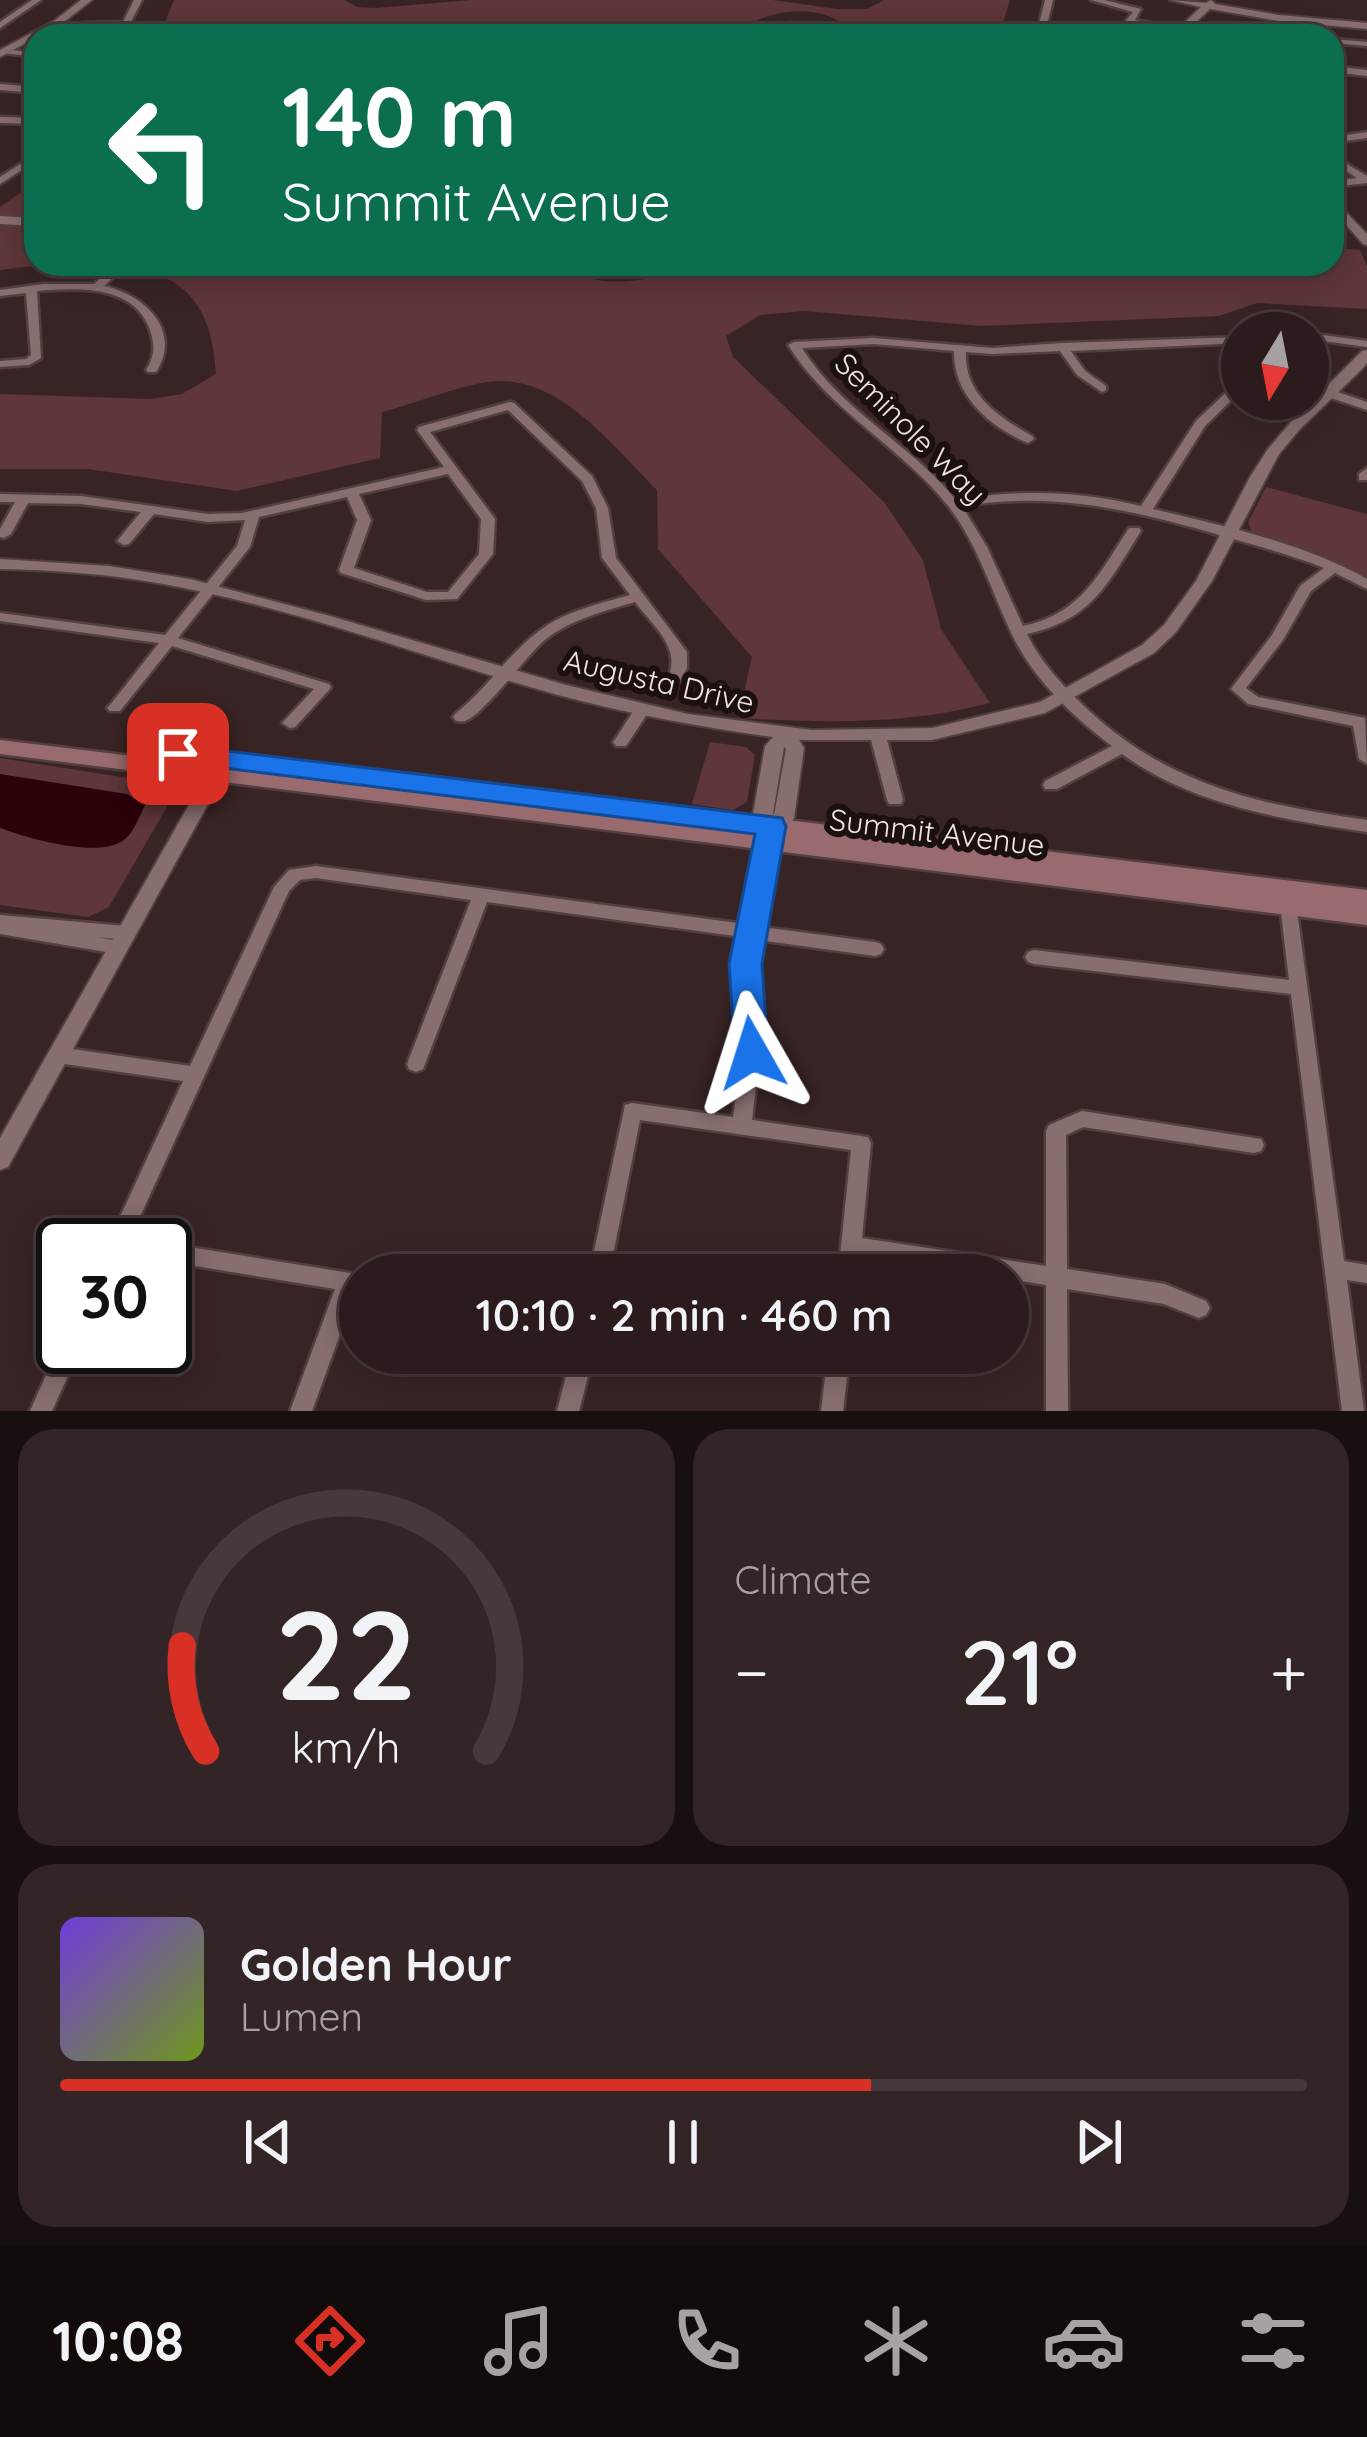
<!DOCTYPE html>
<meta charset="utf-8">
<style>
body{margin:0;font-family:Quicksand,sans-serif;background:#332425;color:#f1f3f6;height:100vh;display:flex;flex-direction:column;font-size:45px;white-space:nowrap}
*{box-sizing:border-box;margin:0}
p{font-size:39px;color:#a6a1a3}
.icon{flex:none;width:66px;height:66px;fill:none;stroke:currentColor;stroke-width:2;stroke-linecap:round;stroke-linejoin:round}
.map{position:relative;height:1411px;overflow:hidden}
.drawer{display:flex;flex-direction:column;gap:18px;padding:18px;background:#180f0f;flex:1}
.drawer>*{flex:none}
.banner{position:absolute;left:24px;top:24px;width:1320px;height:252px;border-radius:36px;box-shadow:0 6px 30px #0003,0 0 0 3px #47393b;background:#0b6e4f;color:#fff;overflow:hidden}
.needle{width:78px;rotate:190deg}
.buttons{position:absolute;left:1221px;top:312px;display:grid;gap:24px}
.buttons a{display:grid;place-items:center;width:108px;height:108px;border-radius:50%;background:#2b1b1c;box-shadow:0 6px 30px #0003,0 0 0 3px #47393b;font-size:60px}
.speed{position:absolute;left:36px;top:1218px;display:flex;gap:24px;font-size:60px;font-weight:700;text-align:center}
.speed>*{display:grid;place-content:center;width:156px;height:156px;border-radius:50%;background:#2b1b1c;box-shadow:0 6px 30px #0003,0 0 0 3px #47393b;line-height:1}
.speed .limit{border:6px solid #111;border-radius:18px;background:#fff;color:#111}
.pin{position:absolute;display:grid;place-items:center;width:102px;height:102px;color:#fff;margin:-51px;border-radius:24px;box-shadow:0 6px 18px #0006}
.me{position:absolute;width:132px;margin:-66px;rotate:354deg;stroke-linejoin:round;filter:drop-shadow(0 0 9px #0008)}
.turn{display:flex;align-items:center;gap:42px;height:252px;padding:0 60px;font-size:54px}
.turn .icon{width:156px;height:156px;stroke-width:2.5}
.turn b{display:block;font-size:84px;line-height:102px}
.big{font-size:90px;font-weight:600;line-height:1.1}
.drawer .card{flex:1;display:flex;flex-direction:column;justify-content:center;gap:18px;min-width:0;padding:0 42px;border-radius:36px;background:#332425}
.drawer .dial{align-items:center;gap:0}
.dial svg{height:312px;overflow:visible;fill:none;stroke:#47393b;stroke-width:7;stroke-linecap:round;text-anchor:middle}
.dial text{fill:#f1f3f6;stroke:none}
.song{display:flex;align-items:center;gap:36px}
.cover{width:144px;height:144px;border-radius:18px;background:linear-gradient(135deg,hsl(260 70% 55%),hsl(80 70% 35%))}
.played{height:12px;border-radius:6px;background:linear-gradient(90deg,#d93025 65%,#47393b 65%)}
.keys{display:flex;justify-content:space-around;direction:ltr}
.heat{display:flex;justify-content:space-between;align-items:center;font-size:66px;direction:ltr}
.drawer .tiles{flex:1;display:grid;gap:18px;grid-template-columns:1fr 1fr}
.card:last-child{grid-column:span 2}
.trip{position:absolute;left:339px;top:1254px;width:690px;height:120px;border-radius:60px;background:#2b1b1c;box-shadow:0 6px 30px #0003,0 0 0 3px #47393b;font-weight:600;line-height:120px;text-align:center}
.tab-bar{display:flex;height:192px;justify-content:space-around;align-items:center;background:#110b0b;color:#a6a1a3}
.tab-bar .icon{width:84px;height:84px}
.tab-bar .active{color:#d93025}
.tab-bar b{font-size:54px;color:#f1f3f6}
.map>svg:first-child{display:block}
</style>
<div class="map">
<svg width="1367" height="1411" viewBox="0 0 1367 1411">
<rect width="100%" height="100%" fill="#392425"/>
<path fill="#5f3639" d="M174,0H345L357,7L376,8L471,0H773L837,9H867L884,0H1010L999,36H837L846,27C817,0 759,11 732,36H159Z
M36,182V264H48L0,270V207Z
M1332,248L1360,250L1367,266V309L1257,303L1219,316L981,326L805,311L760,315L726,336L733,357L884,502L923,560L941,629L990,703C906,725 824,723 738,718L752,657L658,549L657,490C615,449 564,380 499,381C466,382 415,404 382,412L380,458L237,491L88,469H0V394L151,399L182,394L216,374C212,303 184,273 115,264H557C604,295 652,279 701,264H1332Z
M1266,487L1367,514V577L1324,556L1252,533L1248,522Z
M710,742L746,747L755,755L747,802L733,810L692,804Z
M0,758L135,779H172L175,793L109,907L88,917L0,905Z"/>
<path fill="#2d0209" d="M0,774L127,794L145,805C140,815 134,832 125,839C101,860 27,838 0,828Z"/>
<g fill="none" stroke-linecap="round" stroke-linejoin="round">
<defs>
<path id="minor" d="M32,0H41L0,28V22Z
M134,0H142L124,36H116L121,27H82L78,25L82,23L123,22Z
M1045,0H1053L1047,25L1118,30L1133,12L1091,0H1104L1141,9L1135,20L1184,29L1180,31L1132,24L1120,35L1046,30L1041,34L1037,32Z
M791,23L798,25L789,36H781Z
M1236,28L1286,34L1290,36L1241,33L1235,36H1226Z
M1332,39L1367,42V46L1332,43Z
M3,49L36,53V57L3,53Z
M1332,66L1367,70V76L1332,72Z
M0,84L36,87V93L0,90Z
M0,117L36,118V124L0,123Z
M1367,132V138L1332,143V137Z
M36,154V161L0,184V177Z
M1332,155L1367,176V183L1332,187V181L1357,178L1332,162Z
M117,264H128L104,286C144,294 183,331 156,372H148L146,370C156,354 155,342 148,325C130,284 74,288 37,291L41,358L29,365L0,367V361L26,359L31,355L26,293L0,296V290L43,284H94Z
M1307,333H1308L1367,341V347L1308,339Z
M1242,337V343L1071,351L1085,371L1106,386V390L1102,392L1077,375L1060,351L992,354L966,352C964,395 999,417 1032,436L1034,439L1028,443C990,427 953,396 954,351L874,344L802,348C840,410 911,444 956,500C1019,489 1079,491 1141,506L1196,421L1238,381L1242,379V390L1205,426L1153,509C1224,526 1303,543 1367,579V589L1335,573L1311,591L1283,640L1246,688L1258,697L1365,718L1367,764L1359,759L1353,726L1248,704L1231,689L1272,635L1300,586L1324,568C1286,553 1247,543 1209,532C1124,508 1050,492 962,506L987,547L1023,626C1081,614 1099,574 1129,528H1139L1141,531C1108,583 1092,620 1027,634C1041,663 1063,686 1085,707C1167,785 1259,805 1367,820V832C1284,820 1192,805 1122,754L1057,789H1045L1043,785L1045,781L1112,746C1077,720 1040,685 1018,646C994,601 981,549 949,507C902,447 829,411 788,345L794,342L874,338L992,348L1062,343Z
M1329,389L1367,402V410L1325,396L1323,393Z
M510,402L514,403L592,476L608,508L616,558L687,652V668L679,682L674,684L667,679C683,649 653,626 635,602C605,611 572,619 546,639C526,655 484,715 465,721C462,722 459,721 456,721L453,717L456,713C487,689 508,654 539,631C565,611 599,604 630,595L602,558L596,508L582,481L508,410L430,432L495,519L493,554L457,599L426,600L341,573L339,570L357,520L347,497L259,517L250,547L178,638L329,684L331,687L329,690L295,727L290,728L282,723L314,689L172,646L120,711H110L107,708L110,705L159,643L0,621V613L165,635L237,546L245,520L208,522L154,514L129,544L124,545L117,541L141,512L81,504L28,503L11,534L4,538L0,537V529L15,502H0V494L81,496L208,514L242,513L444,467L417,430L419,427ZM448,474L481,519L479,554L448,592H427L354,568L371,520L359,494Z
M1367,468V480H1359V474Z
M641,706L649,711L626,746H616L613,742L616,738L636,707Z
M878,731L886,736L903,800L901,804H889L887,800L870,736Z
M770,828L776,830L778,834L762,927L875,942L881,944L884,949L881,954L875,956L759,940L755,964L760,1053L752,1120L868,1137L871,1143L862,1238L1046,1266V1131L1049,1125L1082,1111L1261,1139L1264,1145L1261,1151L1254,1153L1083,1127L1066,1135L1067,1269L1165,1284L1206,1301L1210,1308L1206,1315L1199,1318L1164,1304L1067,1289L1068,1411H1046V1285L1008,1279V1275H980L860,1256L858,1275H838L851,1150L640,1120L609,1275H589L625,1105L632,1103L733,1117L742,1053L737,964L742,937L487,902L425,1064L423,1069L416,1072L409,1069L407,1064L471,900L316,878L300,880L289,891L127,1245H107L183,1081L58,1063L51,1060L49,1055L51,1050L58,1047L190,1066L274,887L289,870L316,866L745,924L762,834L764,830Z
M1287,890L1293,892L1295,896L1344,1261L1367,1265V1283L1347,1280L1364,1411H1342L1291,994L1034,964L1028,962L1025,957L1028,952L1034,950L1289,980L1279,896L1281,892Z
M0,915L126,926L132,928L135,933L132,938L126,940L97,937L124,942L127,947L124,952L118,954L0,934Z
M165,1243L362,1275L360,1294L355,1293L312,1411H290L335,1289L165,1261V1245H159Z
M62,1340L63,1347H81L52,1411H30Z
M572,1353H594L579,1411H557Z
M828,1353H850L843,1411H821Z"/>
<path id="tertiary" d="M81,0H92L60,25L0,57V50L54,21Z
M1170,0L1206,3L1211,0L1215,4L1279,15L1367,23V29L1279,21L1210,9L1181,36H1170L1201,7Z
M1332,198L1367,234V245L1363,244L1332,209Z
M0,216L36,218V226L0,224Z
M1367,350V363L1361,370L1300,429L1279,454L1212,581L1176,632L1154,653L1045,713L932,740H799L804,748L794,818L791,823L771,833L764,831L753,814L765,746L773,737C700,727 629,714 558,695C427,659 297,608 163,584C109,574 55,570 0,569V559L109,566L190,579L330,616L566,685L688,714L812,730L932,728L1040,702L1142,645L1164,625L1196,581L1250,477L1268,449L1290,423L1362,351ZM784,747L786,749L774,815L773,813Z
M216,767L225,773L8,1167L0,1170V1138L207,773Z"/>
<path id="secondary" d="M0,740L315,778L305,771L316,763L1367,890V925L0,754Z"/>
</defs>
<use href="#minor" stroke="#524041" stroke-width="5"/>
<use href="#tertiary" stroke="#524041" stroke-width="4"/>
<use href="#secondary" stroke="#524041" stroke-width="5"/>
<use href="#minor" fill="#886e6f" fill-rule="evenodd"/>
<use href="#tertiary" fill="#886e6f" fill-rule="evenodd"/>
<use href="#secondary" fill="#9a6b6e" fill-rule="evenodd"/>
</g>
<path fill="#1a73e8" stroke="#114b97" stroke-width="3" d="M178,745L782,818L786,826L762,964L768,1053L763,1063L752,1067L740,1063L735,1053L729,964L755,834L168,761L164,754Z"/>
<g text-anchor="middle" stroke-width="12" stroke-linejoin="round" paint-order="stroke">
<g font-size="30" fill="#f2e3e3" stroke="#1a1010">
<text transform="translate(910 429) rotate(45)" y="10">Seminole Way</text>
<text transform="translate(659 682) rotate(13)" y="10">Augusta Drive</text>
<text transform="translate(937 833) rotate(7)" y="10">Summit Avenue</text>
</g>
</g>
</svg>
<div class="buttons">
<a><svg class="needle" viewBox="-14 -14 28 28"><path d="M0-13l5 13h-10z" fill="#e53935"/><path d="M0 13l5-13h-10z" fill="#a6a1a3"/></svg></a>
</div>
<div class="speed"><div class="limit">30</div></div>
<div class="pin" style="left:178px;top:754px;background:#d93025"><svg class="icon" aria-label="arrive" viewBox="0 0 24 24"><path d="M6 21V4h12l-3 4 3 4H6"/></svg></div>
<svg class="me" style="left:752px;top:1053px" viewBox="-20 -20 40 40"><path d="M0-17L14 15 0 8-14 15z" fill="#1a73e8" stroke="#fff" stroke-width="4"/></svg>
<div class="trip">10:10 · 2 min · 460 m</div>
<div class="banner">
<div class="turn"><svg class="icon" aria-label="left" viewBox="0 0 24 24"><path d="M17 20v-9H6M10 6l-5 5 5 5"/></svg><div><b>140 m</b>Summit Avenue</div></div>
</div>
</div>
<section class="drawer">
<div class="tiles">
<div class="card dial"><svg viewBox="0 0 100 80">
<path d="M14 69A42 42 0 1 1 86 69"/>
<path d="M14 69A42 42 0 0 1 8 42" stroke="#d93025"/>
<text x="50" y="56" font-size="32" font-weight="700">22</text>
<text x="50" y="72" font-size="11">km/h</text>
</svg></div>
<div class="card"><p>Climate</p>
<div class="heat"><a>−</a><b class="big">21°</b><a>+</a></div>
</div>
<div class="card">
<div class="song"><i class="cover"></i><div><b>Golden Hour</b><p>Lumen</p></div></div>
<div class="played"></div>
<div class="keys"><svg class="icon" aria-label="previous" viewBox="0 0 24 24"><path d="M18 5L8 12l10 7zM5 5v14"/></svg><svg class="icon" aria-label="pause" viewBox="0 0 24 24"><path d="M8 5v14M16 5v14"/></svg><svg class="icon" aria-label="next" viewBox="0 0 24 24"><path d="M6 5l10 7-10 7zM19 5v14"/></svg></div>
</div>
</div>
</section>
<nav class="tab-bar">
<b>10:08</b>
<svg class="icon active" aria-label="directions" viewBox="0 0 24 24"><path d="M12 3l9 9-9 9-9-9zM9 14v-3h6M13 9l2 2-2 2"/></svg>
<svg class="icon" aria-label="music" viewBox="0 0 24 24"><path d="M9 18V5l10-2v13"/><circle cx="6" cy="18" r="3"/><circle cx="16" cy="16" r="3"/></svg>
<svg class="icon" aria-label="phone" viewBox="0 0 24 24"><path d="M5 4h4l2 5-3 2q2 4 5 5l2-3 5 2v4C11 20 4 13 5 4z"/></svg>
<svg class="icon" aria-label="climate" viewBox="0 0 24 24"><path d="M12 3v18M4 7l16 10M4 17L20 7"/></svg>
<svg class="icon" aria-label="car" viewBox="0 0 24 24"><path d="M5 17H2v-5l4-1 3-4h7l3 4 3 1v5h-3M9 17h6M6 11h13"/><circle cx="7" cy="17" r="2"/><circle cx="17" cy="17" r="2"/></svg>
<svg class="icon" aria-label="filters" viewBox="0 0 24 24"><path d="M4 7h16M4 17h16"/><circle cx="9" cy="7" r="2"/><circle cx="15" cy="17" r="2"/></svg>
</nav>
